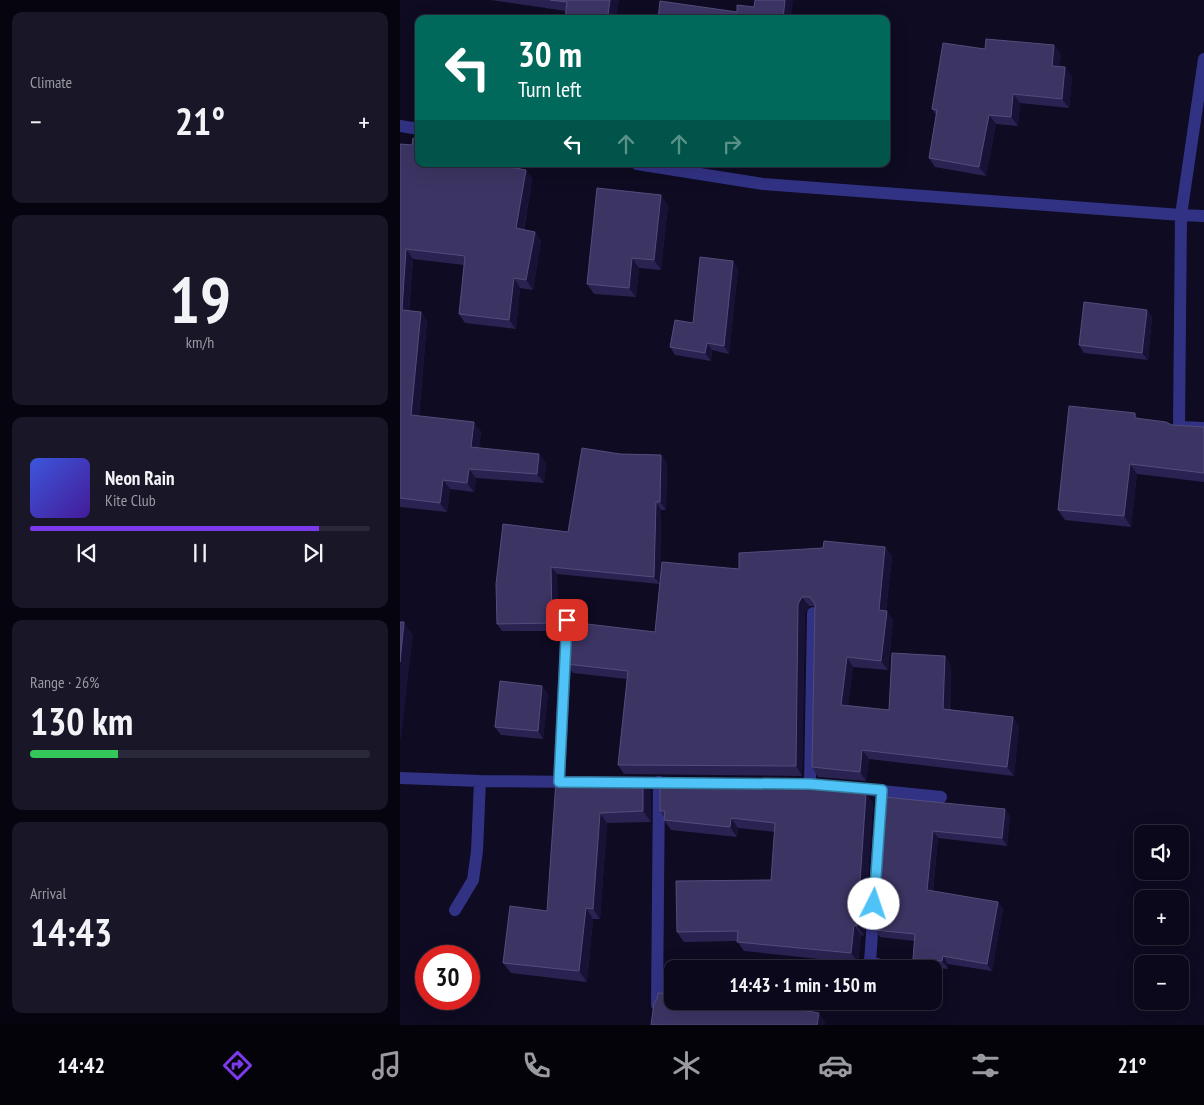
<!DOCTYPE html>
<meta charset="utf-8">
<style>
body{margin:0;font-family:"PT Sans Narrow",sans-serif;background:#181627;color:#f1f3f6;height:100vh;display:flex;flex-direction:column;font-size:19px;white-space:nowrap}
*{box-sizing:border-box;margin:0}
p{font-size:16px;color:#999aa2}
.icon{flex:none;width:28px;height:28px;fill:none;stroke:currentColor;stroke-width:2;stroke-linecap:round;stroke-linejoin:round}
.map{position:relative;flex:1;overflow:hidden}
.sheet{display:flex;flex-direction:column;gap:12px;padding:12px;background:#06040e;width:400px}
.sheet>*{flex:none}
.top-card{position:absolute;left:15px;top:15px;width:475px;height:152px;border-radius:10px;box-shadow:0 5px 20px #0002,0 0 0 1px #2a2939;background:#00695c;color:#fff;overflow:hidden}
.tools{position:absolute;left:734px;top:825px;display:grid;gap:10px}
.tools a{display:grid;place-items:center;width:55px;height:55px;border-radius:10px;background:#0a081a;box-shadow:0 5px 20px #0002,0 0 0 1px #2a2939;font-size:25px}
.speed{position:absolute;left:15px;top:945px;display:flex;gap:10px;font-size:25px;font-weight:700;text-align:center}
.speed>*{display:grid;place-content:center;width:65px;height:65px;border-radius:50%;background:#0a081a;box-shadow:0 5px 20px #0002,0 0 0 1px #2a2939;line-height:1}
.speed .limit{border:8px solid #d22;background:#fff;color:#111}
.pin{position:absolute;display:grid;place-items:center;width:42px;height:42px;color:#fff;margin:-21px;border-radius:10px;box-shadow:0 2px 8px #0006}
.me{position:absolute;width:55px;margin:-28px;rotate:4deg;stroke-linejoin:round;filter:drop-shadow(0 0 4px #0008)}
.turn{display:flex;align-items:center;gap:18px;height:105px;padding:0 20px;font-size:22px}
.turn .icon{width:65px;height:65px;stroke-width:2.5}
.turn b{display:block;font-size:35px;line-height:42px}
.lanes{display:flex;align-items:center;height:48px;padding:0 20px;background:#0003;justify-content:center;gap:25px;direction:ltr}
.lanes .off{opacity:.35}
.big{font-size:38px;font-weight:700;line-height:1.1}
.sheet .widget{flex:1;display:flex;flex-direction:column;justify-content:center;gap:8px;min-width:0;padding:0 18px;border-radius:10px;background:#181627}
.sheet .dial{align-items:center;gap:0}
.dial b{font-size:65px;line-height:1}
.song{display:flex;align-items:center;gap:15px}
.cover{width:60px;height:60px;border-radius:8px;background:linear-gradient(135deg,hsl(230 70% 55%),hsl(260 70% 35%))}
.played{height:5px;border-radius:2px;background:linear-gradient(90deg,#7c3aed 85%,#2a2939 85%)}
.keys{display:flex;justify-content:space-around;direction:ltr}
.heat{display:flex;justify-content:space-between;align-items:center;font-size:28px;direction:ltr}
.charge{height:8px;border-radius:4px;background:linear-gradient(90deg,#34c759 26%,#2a2939 0)}
.trip{position:absolute;left:264px;top:960px;width:278px;height:50px;border-radius:10px;background:#0a081a;box-shadow:0 5px 20px #0002,0 0 0 1px #2a2939;font-weight:700;line-height:50px;text-align:center}
.tabs{display:flex;height:80px;justify-content:space-around;align-items:center;background:#04030a;color:#999aa2}
.tabs .icon{width:35px;height:35px}
.tabs .current{color:#7c3aed}
.tabs b{font-size:22px;color:#f1f3f6}
main{display:flex;flex:1;min-height:0}
.map>svg:first-child{display:block}
</style>
<main>
<section class="sheet">
<div class="widget"><p>Climate</p>
<div class="heat"><a>−</a><b class="big">21°</b><a>+</a></div>
</div>
<div class="widget dial"><b>19</b><p>km/h</p></div>
<div class="widget">
<div class="song"><i class="cover"></i><div><b>Neon Rain</b><p>Kite Club</p></div></div>
<div class="played"></div>
<div class="keys"><svg class="icon" aria-label="previous" viewBox="0 0 24 24"><path d="M18 5L8 12l10 7zM5 5v14"/></svg><svg class="icon" aria-label="pause" viewBox="0 0 24 24"><path d="M8 5v14M16 5v14"/></svg><svg class="icon" aria-label="next" viewBox="0 0 24 24"><path d="M6 5l10 7-10 7zM19 5v14"/></svg></div>
</div>
<div class="widget"><p>Range · 26%</p><b class="big">130 km</b><div class="charge"></div></div>
<div class="widget"><p>Arrival</p><b class="big">14:43</b></div>
</section>
<div class="map">
<svg width="804" height="1025" viewBox="0 0 804 1025">
<rect width="100%" height="100%" fill="#0e0b22"/>
<g fill="none" stroke-linecap="round" stroke-linejoin="round">
<path stroke="#323285" stroke-width="12" d="M0,126L19,129
M237,164L363,184L781,215L804,59
M804,216L781,215L779,427L804,428
M0,778L80,781L277,783
M159,782L167,620
M410,784L413,613
M442,787L541,797
M482,790L470,962L488,967
M55,910L73,880L77,851L80,781
M257,1005L259,782"/>
</g>
<path fill="#2a2351" d="M91,0H219L216,15L166,11Z
M654,45L661,55L659,67H665L672,77L669,108L620,103L618,126L596,124L586,176L535,167L529,158L536,115L532,109Z
M0,144L12,145L19,164H101L100,165L126,170L132,179L124,230L141,241L133,290L120,288L116,329L65,323L59,314L64,265L13,259L9,311L21,312L27,321L19,416L81,431L79,448L139,454L146,463L144,483L76,478L74,492L50,489L47,512L0,507Z
M268,205L261,270L239,268L236,297L194,294L187,284Z
M333,261L338,269L329,354L312,350L311,361L275,355L270,347L293,323Z
M747,310L752,317L748,360L684,353L679,345Z
M739,419L772,425L804,427V482L737,474L731,527L665,520L658,510Z
M220,454L261,455L267,463L266,510H261L260,584L157,574L158,631H102L97,624L168,532Z
M485,547L492,556L486,611L493,620L488,670L453,667L448,705L489,710L551,665L550,709L619,726L614,776L469,759L466,781L418,777L412,767L415,606H409L405,613L402,776L224,774L218,765L227,679L173,673L166,664L255,632L339,569Z
M148,694L143,739L101,735L95,727Z
M214,785L251,791V822L207,823L200,919H193L187,982L111,973L103,963L147,911Z
M461,793L473,803L464,936L461,935L458,963L344,951L337,941L284,942L277,932L371,880L375,832L338,828L337,837L271,830L264,820V817L260,811Z
M484,797L610,816L607,846L538,838L533,891L598,902L603,909L592,971L548,964V969L518,966L513,959L514,941L480,937L475,930Z"/>
<path fill="#181236" d="M210,0H219L216,19L208,14Z
M385,0H393L391,19H383Z
M654,45L661,55L659,75L652,66Z
M665,67L672,77L669,108L662,99Z
M613,94L620,103L618,126L611,117Z
M589,115L596,124L586,176L579,167Z
M126,170L132,179L122,238L116,228Z
M261,195L268,205L261,270L254,260Z
M135,232L141,241L133,290L126,280Z
M6,249L13,259L8,319L2,310Z
M232,258L239,268L236,297L229,288Z
M333,261L338,269L329,354L324,346Z
M114,278L120,288L116,329L109,320Z
M747,310L752,317L748,360L742,353Z
M21,312L27,321L18,424L11,415Z
M307,343L312,350L311,361L305,353Z
M735,413L742,423L735,418Z
M74,422L81,431L78,457L71,447Z
M139,454L146,463L144,483L137,474Z
M261,455L267,463L266,510L260,502Z
M730,464L737,474L731,527L724,516Z
M69,469L76,478L74,492L67,483Z
M43,480L50,489L47,512L40,503Z
M256,502L261,510L260,584L254,577Z
M485,547L492,556L485,619L479,610Z
M151,567L157,574L158,631L152,623Z
M402,597L409,606L405,613L402,776L396,766L398,604Z
M487,611L493,620L488,670L481,661Z
M4,622L13,635L1,739L0,737V662Z
M545,656L551,665L549,718L543,709Z
M447,657L453,667L447,714L441,705Z
M142,686L148,694L143,739L138,731Z
M613,717L619,726L614,776L607,767Z
M462,750L469,759L466,781L460,772Z
M243,780L251,791V822L243,811Z
M466,793L473,803L464,936L457,926Z
M605,809L610,816L607,846L602,838Z
M200,813L207,823L200,919L193,909Z
M331,818L338,828L337,837L330,827Z
M533,831L538,838L532,897L527,890Z
M598,902L603,909L592,971L587,964Z
M186,908L193,919L187,982L179,971Z
M454,925L461,935L458,963L451,953Z
M543,956L548,964V969L542,961Z
M419,1013L425,1022V1025H417Z"/>
<path fill="#3c3564" stroke="#534d7c" d="M150,0H210L208,14L240,19H165L167,2Z
M355,0H385L383,19H258L260,1L337,12V5L354,7Z
M586,39L654,45L652,66L665,67L662,99L613,94L611,117L589,115L579,167L529,158L537,110L532,109L543,43L585,49Z
M13,138L19,139V164H93L126,170L116,228L135,232L126,280L114,278L109,320L59,314L65,256L6,249L2,310L21,312L11,415L74,422L71,447L139,454L137,474L69,469L67,483L43,480L40,503L0,498V144L12,145Z
M197,188L261,195L254,260L232,258L229,288L187,284Z
M300,257L333,261L324,346L307,343L305,353L270,347L275,320L293,323Z
M684,302L747,310L742,353L679,345Z
M669,406L735,413V418L766,422L772,425L804,427V473L730,464L724,516L658,510Z
M182,448L220,454L261,455L260,502H256L254,577L151,567L152,623L97,624L96,584L103,524L168,532Z
M424,541L485,547L479,610L487,611L481,661L447,657L441,705L489,710L492,653L545,656L543,709L613,717L607,767L462,750L460,772L412,767L415,604L410,597H402L398,604L396,766L218,765L228,671L166,664L170,622L255,632L262,562L339,569V553L423,548Z
M0,622H4L0,662Z
M100,681L142,686L138,731L95,727Z
M215,780H243V811L200,813L193,909L186,908L179,971L103,963L110,906L147,911L156,781L214,785Z
M260,781L403,782L458,788L457,792L466,793L457,926L454,925L451,953L337,942L338,931L277,932L276,881L371,880L375,823L331,818L330,827L264,820L265,811H260Z
M484,797L605,809L602,838L533,831L527,890L598,902L587,964L543,956L542,961L513,959L515,934L475,930Z
M258,993L272,994V1001H328L354,1005L355,1002L419,1013L417,1025H251L254,1003L257,999Z"/>
<g fill="none" stroke-linecap="round" stroke-linejoin="round">
<defs>
<path id="route" d="M167,620L159,782L410,784L482,790L474,904"/>
</defs>
<use href="#route" stroke="#337fa1" stroke-width="12"/>
<use href="#route" stroke="#4fc3f7" stroke-width="9"/>
</g>
</svg>
<div class="tools">
<a><svg class="icon" aria-label="sound" viewBox="0 0 24 24"><path d="M4 9h4l5-4v14l-5-4H4zM17 9q2 3 0 6"/></svg></a>
<a>+</a>
<a>−</a>
</div>
<div class="speed"><div class="limit">30</div></div>
<div class="pin" style="left:167px;top:620px;background:#d93025"><svg class="icon" aria-label="arrive" viewBox="0 0 24 24"><path d="M6 21V4h12l-3 4 3 4H6"/></svg></div>
<svg class="me" style="left:474px;top:904px" viewBox="-20 -20 40 40"><circle r="19" fill="#fff"/><path d="M0-13L10 11 0 6-10 11z" fill="#4fc3f7"/></svg>
<div class="trip">14:43 · 1 min · 150 m</div>
<div class="top-card">
<div class="turn"><svg class="icon" aria-label="left" viewBox="0 0 24 24"><path d="M17 20v-9H6M10 6l-5 5 5 5"/></svg><div><b>30 m</b>Turn left</div></div>
<div class="lanes"><svg class="icon" aria-label="left" viewBox="0 0 24 24"><path d="M17 20v-9H6M10 6l-5 5 5 5"/></svg><svg class="icon off" aria-label="ahead" viewBox="0 0 24 24"><path d="M12 20V5M6 11l6-6 6 6"/></svg><svg class="icon off" aria-label="ahead" viewBox="0 0 24 24"><path d="M12 20V5M6 11l6-6 6 6"/></svg><svg class="icon off" aria-label="right" viewBox="0 0 24 24"><path d="M7 20v-9h11M14 6l5 5-5 5"/></svg></div>
</div>
</div>
</main>
<nav class="tabs">
<b>14:42</b>
<svg class="icon current" aria-label="directions" viewBox="0 0 24 24"><path d="M12 3l9 9-9 9-9-9zM9 14v-3h6M13 9l2 2-2 2"/></svg>
<svg class="icon" aria-label="music" viewBox="0 0 24 24"><path d="M9 18V5l10-2v13"/><circle cx="6" cy="18" r="3"/><circle cx="16" cy="16" r="3"/></svg>
<svg class="icon" aria-label="phone" viewBox="0 0 24 24"><path d="M5 4h4l2 5-3 2q2 4 5 5l2-3 5 2v4C11 20 4 13 5 4z"/></svg>
<svg class="icon" aria-label="climate" viewBox="0 0 24 24"><path d="M12 3v18M4 7l16 10M4 17L20 7"/></svg>
<svg class="icon" aria-label="car" viewBox="0 0 24 24"><path d="M5 17H2v-5l4-1 3-4h7l3 4 3 1v5h-3M9 17h6M6 11h13"/><circle cx="7" cy="17" r="2"/><circle cx="17" cy="17" r="2"/></svg>
<svg class="icon" aria-label="filters" viewBox="0 0 24 24"><path d="M4 7h16M4 17h16"/><circle cx="9" cy="7" r="2"/><circle cx="15" cy="17" r="2"/></svg>
<b>21°</b>
</nav>
